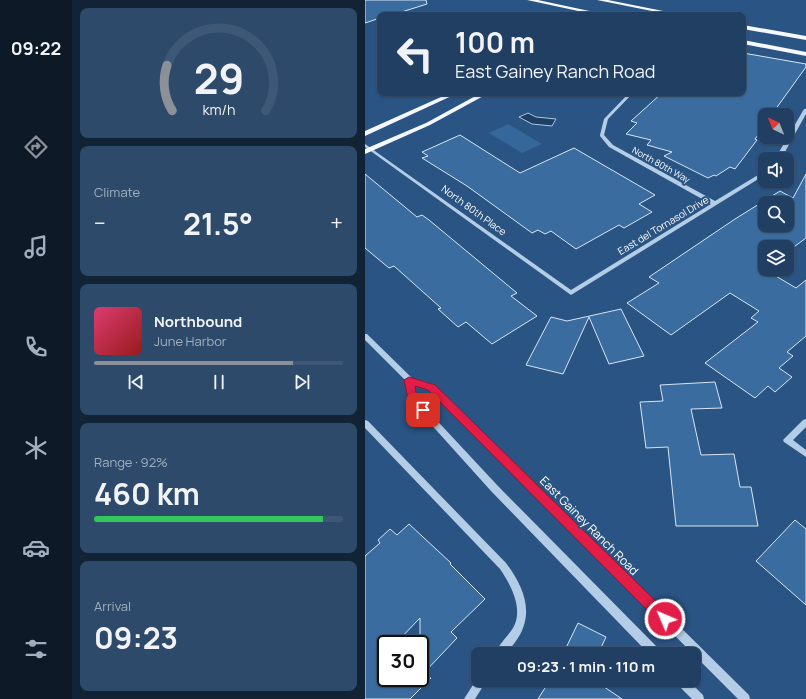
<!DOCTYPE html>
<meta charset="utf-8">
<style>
body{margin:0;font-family:Manrope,sans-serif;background:#2d4a6b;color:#f1f3f6;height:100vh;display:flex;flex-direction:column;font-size:15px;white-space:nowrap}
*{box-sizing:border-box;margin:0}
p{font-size:13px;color:#a2afbe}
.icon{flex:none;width:22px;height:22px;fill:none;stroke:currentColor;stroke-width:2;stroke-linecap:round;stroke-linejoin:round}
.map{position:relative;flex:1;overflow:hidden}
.panel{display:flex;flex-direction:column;gap:8px;padding:8px;background:#122336;width:293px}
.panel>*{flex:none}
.hud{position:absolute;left:12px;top:12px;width:369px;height:84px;border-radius:8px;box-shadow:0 1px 3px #0004,0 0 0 1px #3d5877;background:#203f62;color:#f1f3f6;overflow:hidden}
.needle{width:26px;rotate:317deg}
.controls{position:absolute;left:393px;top:108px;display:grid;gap:8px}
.controls a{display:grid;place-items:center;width:36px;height:36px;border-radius:8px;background:#203f62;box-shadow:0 1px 3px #0004,0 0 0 1px #3d5877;font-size:20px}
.speed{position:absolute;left:12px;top:635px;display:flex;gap:8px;font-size:20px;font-weight:700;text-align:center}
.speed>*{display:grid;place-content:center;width:52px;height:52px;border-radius:50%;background:#203f62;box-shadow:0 1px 3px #0004,0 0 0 1px #3d5877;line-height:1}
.speed .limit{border:2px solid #111;border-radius:6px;background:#fff;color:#111}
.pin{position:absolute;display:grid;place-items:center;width:34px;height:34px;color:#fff;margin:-17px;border-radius:8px;box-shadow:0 2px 6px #0006}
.me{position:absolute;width:44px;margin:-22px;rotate:315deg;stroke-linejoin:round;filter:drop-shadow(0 0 3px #0008)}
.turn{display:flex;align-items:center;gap:14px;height:84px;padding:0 12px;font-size:18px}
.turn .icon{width:52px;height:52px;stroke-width:2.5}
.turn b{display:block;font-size:28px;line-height:34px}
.big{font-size:30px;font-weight:700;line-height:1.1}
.panel .tile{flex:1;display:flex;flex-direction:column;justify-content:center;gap:6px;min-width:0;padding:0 14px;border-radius:8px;background:#2d4a6b}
.panel .dial{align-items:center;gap:0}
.dial svg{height:104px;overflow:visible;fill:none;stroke:#3d5877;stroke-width:7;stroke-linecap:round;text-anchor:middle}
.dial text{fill:#f1f3f6;stroke:none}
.song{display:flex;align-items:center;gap:12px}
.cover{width:48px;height:48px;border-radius:6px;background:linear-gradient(135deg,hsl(340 70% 55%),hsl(0 70% 35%))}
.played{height:4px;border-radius:2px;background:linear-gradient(90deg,#8c9099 80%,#3d5877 80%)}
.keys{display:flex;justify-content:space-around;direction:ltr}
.heat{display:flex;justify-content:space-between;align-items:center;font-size:22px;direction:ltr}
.charge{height:6px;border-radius:3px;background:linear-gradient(90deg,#34c759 92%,#3d5877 0)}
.trip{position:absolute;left:106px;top:647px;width:230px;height:40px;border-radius:8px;background:#203f62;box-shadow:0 1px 3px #0004,0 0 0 1px #3d5877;font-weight:700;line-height:40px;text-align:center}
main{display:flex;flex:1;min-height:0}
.dock{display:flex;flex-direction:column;width:72px;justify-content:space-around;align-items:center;background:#0d1927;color:#a2afbe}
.dock .icon{width:28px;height:28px}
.dock .active{color:#8c9099}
.dock b{font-size:18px;color:#f1f3f6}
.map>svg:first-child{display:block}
</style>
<main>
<nav class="dock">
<b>09:22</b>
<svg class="icon active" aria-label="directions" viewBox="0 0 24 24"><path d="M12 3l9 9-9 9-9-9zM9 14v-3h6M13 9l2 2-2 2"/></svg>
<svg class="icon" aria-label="music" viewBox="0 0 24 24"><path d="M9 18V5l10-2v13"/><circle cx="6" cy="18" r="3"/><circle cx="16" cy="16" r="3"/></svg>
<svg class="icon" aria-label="phone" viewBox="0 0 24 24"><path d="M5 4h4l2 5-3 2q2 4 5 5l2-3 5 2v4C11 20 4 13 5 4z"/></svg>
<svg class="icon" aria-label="climate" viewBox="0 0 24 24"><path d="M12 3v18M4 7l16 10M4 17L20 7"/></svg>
<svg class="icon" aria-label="car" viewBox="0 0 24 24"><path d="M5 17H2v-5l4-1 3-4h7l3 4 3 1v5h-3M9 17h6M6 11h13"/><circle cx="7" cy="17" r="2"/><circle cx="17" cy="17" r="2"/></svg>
<svg class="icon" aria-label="filters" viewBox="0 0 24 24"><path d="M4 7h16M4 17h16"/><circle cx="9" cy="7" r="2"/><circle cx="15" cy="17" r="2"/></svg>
</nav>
<section class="panel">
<div class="tile dial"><svg viewBox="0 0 100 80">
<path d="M14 69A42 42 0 1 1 86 69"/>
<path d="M14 69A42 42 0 0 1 10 34" stroke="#8c9099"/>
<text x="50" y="56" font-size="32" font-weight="700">29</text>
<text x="50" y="72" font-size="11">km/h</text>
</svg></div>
<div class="tile"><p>Climate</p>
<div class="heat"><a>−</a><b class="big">21.5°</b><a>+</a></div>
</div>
<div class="tile">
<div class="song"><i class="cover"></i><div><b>Northbound</b><p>June Harbor</p></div></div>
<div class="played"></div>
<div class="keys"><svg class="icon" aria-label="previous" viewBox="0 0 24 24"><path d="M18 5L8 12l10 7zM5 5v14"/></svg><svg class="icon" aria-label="pause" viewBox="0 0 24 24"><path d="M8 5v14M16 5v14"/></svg><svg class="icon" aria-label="next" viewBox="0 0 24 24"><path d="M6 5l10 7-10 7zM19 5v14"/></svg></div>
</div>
<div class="tile"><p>Range · 92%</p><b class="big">460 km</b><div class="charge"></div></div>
<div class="tile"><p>Arrival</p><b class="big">09:23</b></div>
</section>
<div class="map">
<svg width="441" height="699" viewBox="0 0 441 699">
<rect width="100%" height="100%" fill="#2a5483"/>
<path fill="#35679a" d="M143,124L177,144L157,153L124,133Z"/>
<path fill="#1e3f64" stroke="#a9c8e6" d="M163,113L171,117L191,119L187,126L167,124L154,117Z"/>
<path fill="#3b6c9f" stroke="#d7e6f5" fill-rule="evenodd" d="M0,0H61L62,4L27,15H15V18L0,23Z
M378,53L441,64V67L410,110H412L408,115H400V126L390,139L392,140L370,169L365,167L351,176L349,175L343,178L299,156L307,152L282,145L286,140L261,134L272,123L266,121L297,93H378Z
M95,135L155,173L209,148L290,195L274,204L287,212L259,228L254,225L211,249L186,231L180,234L173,230L167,233L102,186L57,158L63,156L57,152Z
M0,174L52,217L57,215L64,220L152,293L146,296L172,316L127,344L101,322L93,327L73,309L76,308L29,266L24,268L0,248Z
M441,174V238L422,252V247H400L399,269L431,288L441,280V336L422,352L428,356L414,368L427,377L410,392L403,386L390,398L340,363L393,322L386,318L394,311L365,293L306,335L262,303L294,283L284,277L370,219L415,191L428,198ZM400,203H422V225H400Z
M256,309L279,356L244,364L224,317L198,374L161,365L186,317L202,321Z
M350,382L357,408L326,409L336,455L369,454L375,487H386L393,526H311L303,447L281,448L275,402L298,401L295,385Z
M430,520L441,529V605L391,561Z
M44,524L86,563L85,564L120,599L86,632L92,638L55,677V618L30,644H21V678H66L45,699H0V556L15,543L13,540L25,529L32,535Z
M213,623L241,637L233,654H208L200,650Z
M185,680H229L257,699H173Z"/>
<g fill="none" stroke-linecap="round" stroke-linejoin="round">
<path fill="#b4cde6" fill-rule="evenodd" d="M264,93H268L243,119L239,135L248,145L350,201L398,172L400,171V175L206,295L0,147V144L206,290L346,204L244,147L235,136V135L239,119Z
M439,109H441V114L416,159H410Z
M0,334H2L47,378L70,385L384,695L385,699H373L64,389L49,384L51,398L132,485L295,650L296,654H284L126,491L45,401L41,381L0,340Z
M441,419V427L428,440L441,450V457L419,442L418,440L438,420Z
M0,420L3,421L141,563C155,581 167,605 158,628C155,637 147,646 141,654H130C134,644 142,637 148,628C159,609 146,585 135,569L0,428Z
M113,677V680H122L110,699H99Z
M311,680H323L338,695L339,699H327L312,684Z"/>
<path fill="#f5f8fe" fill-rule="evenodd" d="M162,0H173L243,15H232Z
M232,0H243L318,15H307Z
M378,25L441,36V40L378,29Z
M378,40L441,52V56L378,44Z
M85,93H93L0,136V131Z
M116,93H124L65,125L0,154V149L61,123Z"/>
</g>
<path fill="#e11d48" stroke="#92132f" d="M44,377L70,385L305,615L307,619L305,624L300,626L296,624L63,390L50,386L52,398L63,410L61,413H55L43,399L39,380Z"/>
<g text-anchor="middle" stroke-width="4" stroke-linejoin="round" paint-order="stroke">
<g font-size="9" fill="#fff" stroke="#2a5483">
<text transform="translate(296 165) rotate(29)" y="3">North 80th Way</text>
</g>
<g font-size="10" fill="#fff" stroke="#2a5483">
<text transform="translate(109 210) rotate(36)" y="4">North 80th Place</text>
<text transform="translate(298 225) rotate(-31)" y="4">East del Tornasol Drive</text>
</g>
<g font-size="12" fill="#fff" stroke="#2a5483">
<text transform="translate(224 526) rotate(45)" y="4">East Gainey Ranch Road</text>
</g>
</g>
</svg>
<div class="controls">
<a><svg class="needle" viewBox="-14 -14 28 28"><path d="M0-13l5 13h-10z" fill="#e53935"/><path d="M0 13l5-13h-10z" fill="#a2afbe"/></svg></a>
<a><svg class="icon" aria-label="sound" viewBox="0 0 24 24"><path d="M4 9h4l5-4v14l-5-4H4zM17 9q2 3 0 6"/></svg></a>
<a><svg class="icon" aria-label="search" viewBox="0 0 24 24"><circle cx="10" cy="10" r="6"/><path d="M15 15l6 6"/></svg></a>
<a><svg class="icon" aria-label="layers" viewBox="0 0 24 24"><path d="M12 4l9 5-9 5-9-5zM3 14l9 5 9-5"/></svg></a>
</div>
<div class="speed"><div class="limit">30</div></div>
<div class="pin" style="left:58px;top:410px;background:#d93025"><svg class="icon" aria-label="arrive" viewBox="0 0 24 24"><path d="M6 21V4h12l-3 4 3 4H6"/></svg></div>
<svg class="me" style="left:300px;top:619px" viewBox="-20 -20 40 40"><circle r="17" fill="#e11d48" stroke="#fff" stroke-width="3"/><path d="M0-11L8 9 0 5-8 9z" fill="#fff"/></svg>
<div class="trip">09:23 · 1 min · 110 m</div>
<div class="hud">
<div class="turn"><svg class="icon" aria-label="left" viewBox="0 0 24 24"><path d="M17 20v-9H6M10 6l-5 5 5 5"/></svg><div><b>100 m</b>East Gainey Ranch Road</div></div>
</div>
</div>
</main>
